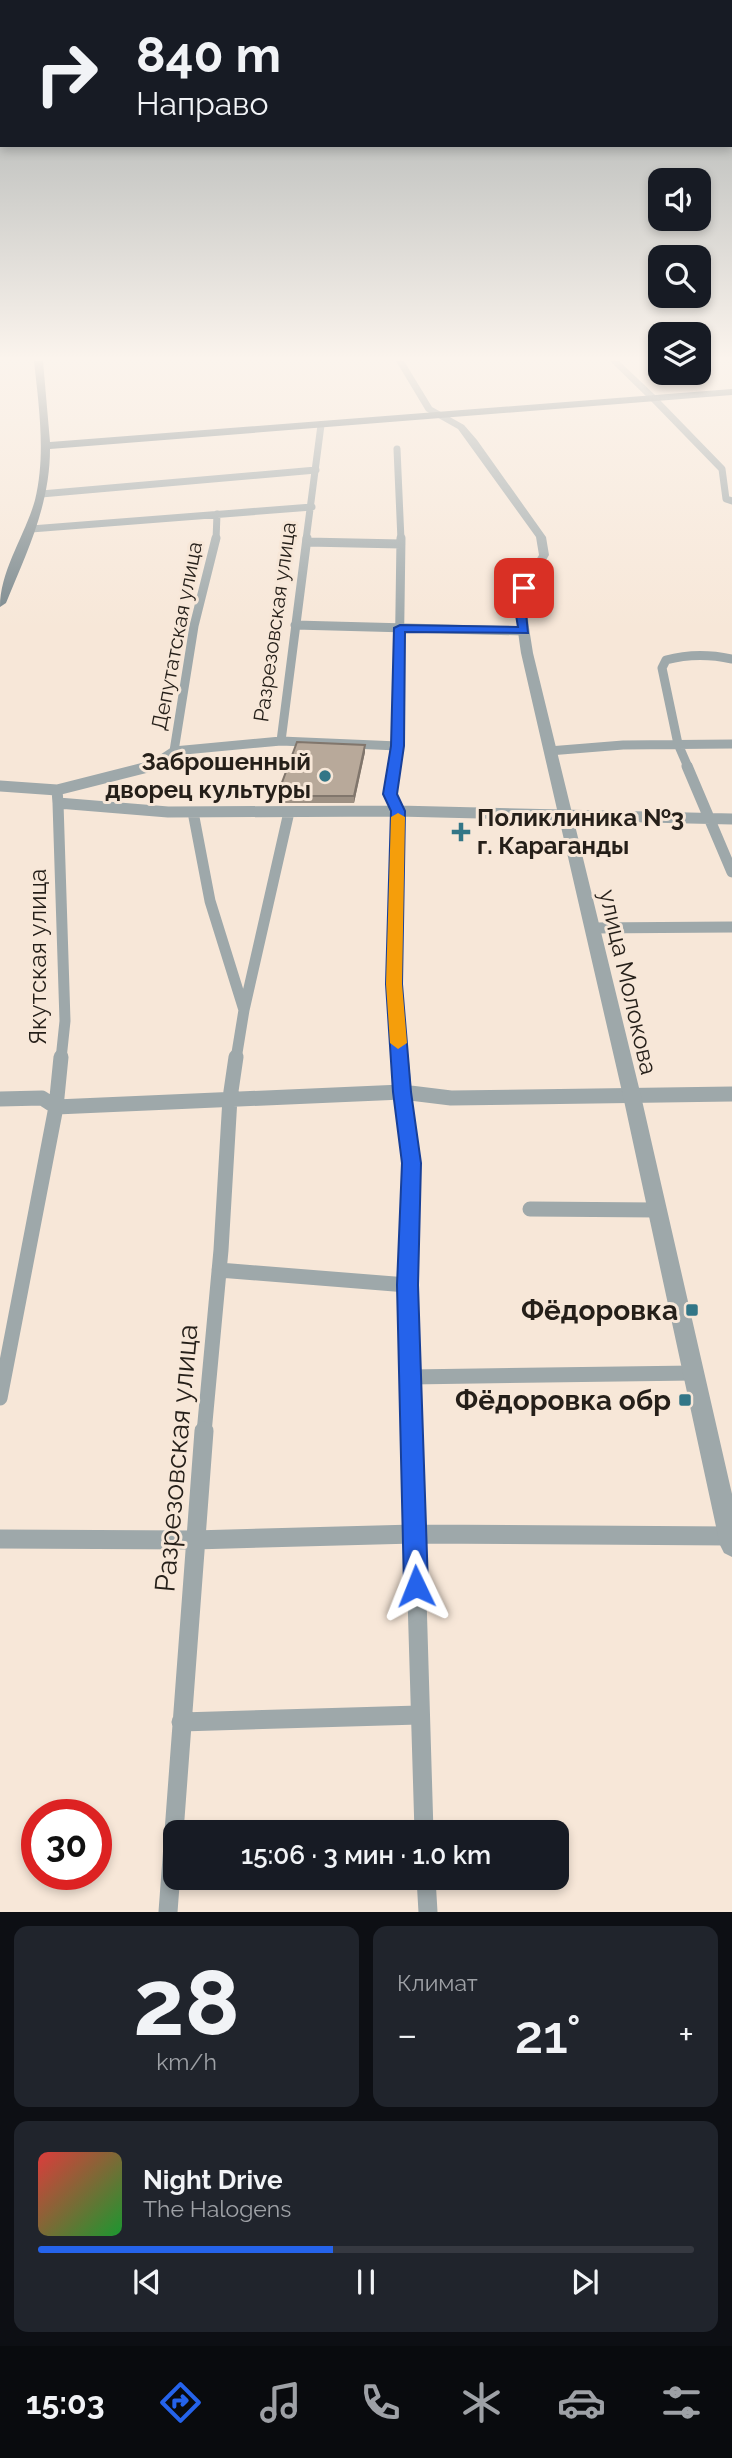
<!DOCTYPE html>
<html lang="ru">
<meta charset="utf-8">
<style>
body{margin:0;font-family:Raleway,sans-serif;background:#20242c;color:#f1f3f6;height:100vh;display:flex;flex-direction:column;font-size:26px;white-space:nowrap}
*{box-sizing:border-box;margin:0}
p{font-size:23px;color:#9ea1a6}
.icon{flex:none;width:38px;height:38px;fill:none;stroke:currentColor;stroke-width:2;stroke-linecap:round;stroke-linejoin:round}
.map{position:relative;height:1912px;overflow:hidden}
.drawer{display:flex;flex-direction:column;gap:14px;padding:14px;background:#0d0f14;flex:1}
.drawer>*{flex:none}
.hud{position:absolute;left:0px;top:0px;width:733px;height:147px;box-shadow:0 4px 10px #0003;background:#171b24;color:#f1f3f6;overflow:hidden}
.buttons{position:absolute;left:648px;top:168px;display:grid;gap:14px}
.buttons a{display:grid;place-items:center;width:63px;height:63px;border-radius:14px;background:#171b24;box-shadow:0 4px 10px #0003;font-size:35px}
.speed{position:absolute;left:21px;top:1799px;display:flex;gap:14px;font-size:35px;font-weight:700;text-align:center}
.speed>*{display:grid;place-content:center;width:91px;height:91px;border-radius:50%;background:#171b24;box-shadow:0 4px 10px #0003;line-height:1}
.speed .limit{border:10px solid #d22;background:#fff;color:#111}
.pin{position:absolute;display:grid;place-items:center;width:60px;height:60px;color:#fff;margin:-30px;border-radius:14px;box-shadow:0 4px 10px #0006}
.me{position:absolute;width:77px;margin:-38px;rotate:358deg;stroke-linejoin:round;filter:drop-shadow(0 0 5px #0008)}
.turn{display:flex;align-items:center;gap:24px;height:147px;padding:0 21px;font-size:32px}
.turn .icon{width:91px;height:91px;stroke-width:2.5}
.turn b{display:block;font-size:49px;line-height:60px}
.big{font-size:52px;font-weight:600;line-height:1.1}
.drawer .card{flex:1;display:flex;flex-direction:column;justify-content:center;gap:10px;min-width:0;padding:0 24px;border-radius:14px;background:#20242c}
.drawer .dial{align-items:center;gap:0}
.dial b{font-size:91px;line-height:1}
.song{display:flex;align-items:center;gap:21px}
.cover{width:84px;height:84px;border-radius:10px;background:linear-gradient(135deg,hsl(0 70% 55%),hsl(130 70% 35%))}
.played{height:7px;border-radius:4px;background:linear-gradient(90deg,#2563eb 45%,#363941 45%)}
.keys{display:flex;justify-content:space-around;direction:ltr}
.heat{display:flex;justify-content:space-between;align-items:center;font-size:38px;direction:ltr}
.drawer .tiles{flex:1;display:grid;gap:14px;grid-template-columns:1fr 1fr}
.card:last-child{grid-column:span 2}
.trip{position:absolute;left:163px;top:1820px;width:406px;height:70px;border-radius:14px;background:#171b24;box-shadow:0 4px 10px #0003;font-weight:600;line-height:70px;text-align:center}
.dock{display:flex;height:112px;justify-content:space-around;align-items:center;background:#090b0e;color:#9ea1a6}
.dock .icon{width:49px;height:49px}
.dock .current{color:#2563eb}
.dock b{font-size:32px;color:#f1f3f6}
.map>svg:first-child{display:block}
</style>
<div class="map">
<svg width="732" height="1912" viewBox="0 0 732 1912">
<rect width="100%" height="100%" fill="#f7e7d8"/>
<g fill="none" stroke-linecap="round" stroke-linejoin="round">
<path stroke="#9ea8aa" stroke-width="7" d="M653,398L722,469L726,499L732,501
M397,449L401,540
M41,494L316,470
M31,529L312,507
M216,540L217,514
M306,540L321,425"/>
<path stroke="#9ea8aa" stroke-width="9" d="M307,542L401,544
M295,625L524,631
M281,741L307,538
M174,751L281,741L398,746
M549,751L623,745L732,744
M150,767L174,751L194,626L216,538
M394,767L398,746L401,538
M688,767L678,744L662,668L666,660C688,654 709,654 732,659"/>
<path stroke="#9ea8aa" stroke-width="11" d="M395,766L390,794L398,811L394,984L401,1059
M687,766L732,872
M0,786L57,790L152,766
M57,790L58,803L168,812L398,811L732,819
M58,803L65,1021L61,1059
M193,812L210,901L244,1010
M591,928L732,927
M236,1059L244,1010L289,812"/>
<path stroke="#9ea8aa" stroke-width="15" d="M401,1057L411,1163L407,1285L412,1433
M0,1099L42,1098L56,1107L402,1092L451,1098L732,1094
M530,1209L657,1210
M219,1270L407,1285
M410,1377L694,1373
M0,1398L56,1107L61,1057
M204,1433L221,1250L230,1098L236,1057"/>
<path stroke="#9ea8aa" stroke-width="19" d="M412,1431L424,1832
M0,1539L194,1540L414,1534L730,1536
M181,1722L419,1715
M426,1878L428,1912
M168,1912L204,1431"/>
<path fill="#9ea8aa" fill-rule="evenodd" d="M396,361H404L432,407L464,425L477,440L546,537L549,555C522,601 525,601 533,653L641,1096L732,1494V1557L724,1553L720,1545L623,1096L521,653C514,601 511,601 539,555L536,537L458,429L426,411Z
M610,361H619L656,396V400H650Z"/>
<path fill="#79878c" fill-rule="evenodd" d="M34,361H43L50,442L732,389V395L50,449C50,505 27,552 6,603L0,607C0,570 25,536 35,500C46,455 39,407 34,361Z"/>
</g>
<path fill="#9e9184" d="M365,752L354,803H278L277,796Z"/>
<path fill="#81766c" d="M365,745V752L354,803V796Z"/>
<path fill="#b8a99a" stroke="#81766c" stroke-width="2" d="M297,742L365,745L354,796H277Z"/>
<linearGradient id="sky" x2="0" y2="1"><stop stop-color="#9ea5a5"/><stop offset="0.57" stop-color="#fbf4ed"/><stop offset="1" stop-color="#fbf4ed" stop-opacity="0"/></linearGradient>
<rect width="732" height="629" fill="url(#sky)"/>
<path fill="#2563eb" stroke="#184099" stroke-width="2" d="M520,586L529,588L525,603L528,633L405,632L404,746L397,794L405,811L402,984L411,1092L421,1163L418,1285L428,1586L424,1594L416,1598L407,1594L404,1586L397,1285L402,1163L393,1092L386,984L391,811L383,794L391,746L394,628L400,625L518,627L514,603Z"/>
<path fill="#f59e0b" d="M398,813L405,817L402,984L407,1043L398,1049L390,1043L386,984L391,817Z"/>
<g fill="#337687" stroke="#f7e7d8" stroke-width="2.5">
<circle cx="325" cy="776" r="7"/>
<path d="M457.5 821.5h7v7h7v7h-7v7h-7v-7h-7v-7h7z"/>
<rect x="685" y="1303" width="14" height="14" rx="3.5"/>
<rect x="678" y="1393" width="14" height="14" rx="3.5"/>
</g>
<g text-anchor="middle" stroke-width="6" stroke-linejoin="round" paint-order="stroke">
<g font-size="21" fill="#251f19" stroke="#f7e7d8">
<text transform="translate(275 622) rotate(-82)" y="7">Разрезовская улица</text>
<text transform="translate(177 636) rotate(-79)" y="7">Депутатская улица</text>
</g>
<g font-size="24" font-weight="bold" fill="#251f19" stroke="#f7e7d8" text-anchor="end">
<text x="311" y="770">Заброшенный<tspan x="311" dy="28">дворец культуры</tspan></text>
<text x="477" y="826" text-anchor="start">Поликлиника №3<tspan x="477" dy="28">г. Караганды</tspan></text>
</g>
<g font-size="24" fill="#251f19" stroke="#f7e7d8">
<text transform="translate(38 957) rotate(-90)" y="8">Якутская улица</text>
<text transform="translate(628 982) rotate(77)" y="8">улица Молокова</text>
</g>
<g font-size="28" font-weight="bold" fill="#251f19" stroke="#f7e7d8" text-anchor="end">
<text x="678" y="1320">Фёдоровка</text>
<text x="671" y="1410">Фёдоровка обр</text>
</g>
<g font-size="28" fill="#251f19" stroke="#f7e7d8">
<text transform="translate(176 1458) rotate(-85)" y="10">Разрезовская улица</text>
</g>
</g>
</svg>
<div class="buttons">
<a><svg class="icon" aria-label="sound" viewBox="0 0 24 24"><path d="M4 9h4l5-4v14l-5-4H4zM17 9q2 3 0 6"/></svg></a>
<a><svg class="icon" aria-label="search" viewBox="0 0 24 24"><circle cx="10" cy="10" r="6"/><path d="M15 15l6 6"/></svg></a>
<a><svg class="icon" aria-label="layers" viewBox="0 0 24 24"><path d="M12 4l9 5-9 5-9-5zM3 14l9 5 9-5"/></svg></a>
</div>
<div class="speed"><div class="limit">30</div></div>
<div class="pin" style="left:524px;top:588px;background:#d93025"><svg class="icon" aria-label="arrive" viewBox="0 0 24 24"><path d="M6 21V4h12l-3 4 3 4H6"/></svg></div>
<svg class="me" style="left:416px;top:1586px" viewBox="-20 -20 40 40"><path d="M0-17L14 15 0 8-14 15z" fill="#2563eb" stroke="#fff" stroke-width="4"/></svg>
<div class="trip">15:06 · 3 мин · 1.0 km</div>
<div class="hud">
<div class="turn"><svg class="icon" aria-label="right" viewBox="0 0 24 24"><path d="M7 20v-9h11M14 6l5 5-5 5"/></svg><div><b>840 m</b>Направо</div></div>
</div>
</div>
<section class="drawer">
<div class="tiles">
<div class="card dial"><b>28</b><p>km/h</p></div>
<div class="card"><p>Климат</p>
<div class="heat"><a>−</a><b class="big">21°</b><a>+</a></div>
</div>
<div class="card">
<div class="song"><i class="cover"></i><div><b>Night Drive</b><p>The Halogens</p></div></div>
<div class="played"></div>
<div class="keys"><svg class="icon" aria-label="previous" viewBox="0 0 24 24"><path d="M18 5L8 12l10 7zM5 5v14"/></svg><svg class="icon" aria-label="pause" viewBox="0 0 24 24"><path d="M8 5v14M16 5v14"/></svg><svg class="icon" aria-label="next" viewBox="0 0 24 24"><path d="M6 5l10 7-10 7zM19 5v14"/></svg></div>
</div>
</div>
</section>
<nav class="dock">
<b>15:03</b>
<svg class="icon current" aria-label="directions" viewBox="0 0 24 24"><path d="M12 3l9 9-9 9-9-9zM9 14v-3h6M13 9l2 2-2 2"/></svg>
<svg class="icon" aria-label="music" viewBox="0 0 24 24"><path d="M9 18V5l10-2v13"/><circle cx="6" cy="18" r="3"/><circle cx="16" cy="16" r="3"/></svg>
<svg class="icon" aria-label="phone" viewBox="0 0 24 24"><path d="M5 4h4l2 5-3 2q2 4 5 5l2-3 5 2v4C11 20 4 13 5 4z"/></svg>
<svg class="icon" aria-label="climate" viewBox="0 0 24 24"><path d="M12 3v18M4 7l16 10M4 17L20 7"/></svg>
<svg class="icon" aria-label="car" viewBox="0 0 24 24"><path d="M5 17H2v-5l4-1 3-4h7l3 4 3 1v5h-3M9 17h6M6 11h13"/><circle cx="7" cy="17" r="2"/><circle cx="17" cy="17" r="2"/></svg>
<svg class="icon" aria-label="filters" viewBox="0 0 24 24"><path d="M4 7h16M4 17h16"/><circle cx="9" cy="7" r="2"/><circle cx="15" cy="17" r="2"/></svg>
</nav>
